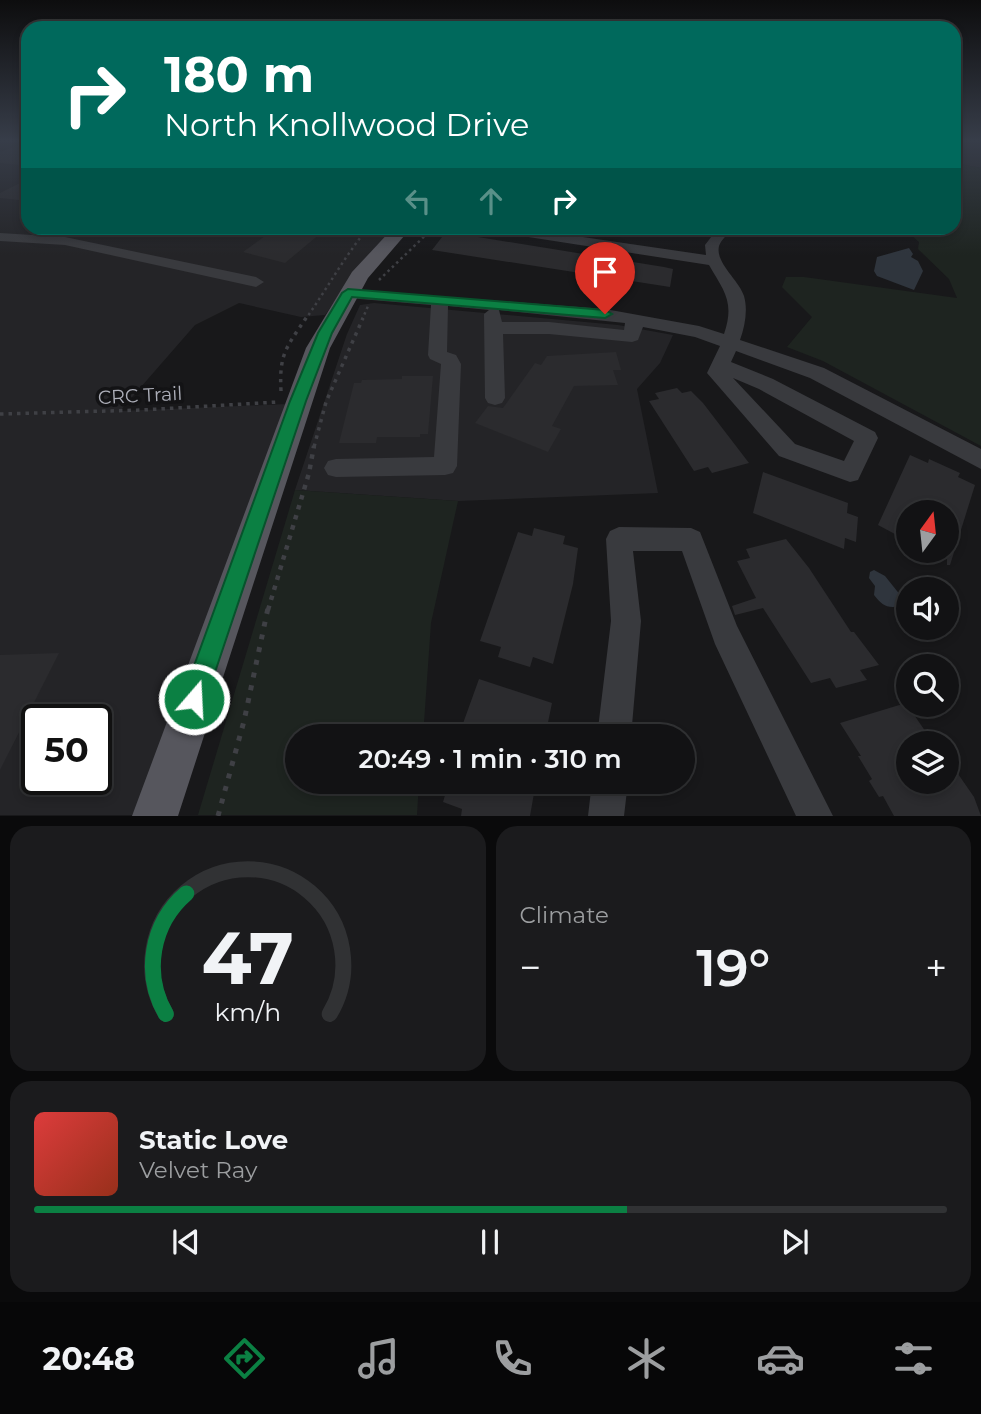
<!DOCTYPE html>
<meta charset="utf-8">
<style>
body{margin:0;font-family:Montserrat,sans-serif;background:#1b1b1d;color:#f1f3f6;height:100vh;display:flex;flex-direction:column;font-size:26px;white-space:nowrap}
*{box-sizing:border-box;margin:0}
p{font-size:23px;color:#9c9ea0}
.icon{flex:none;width:38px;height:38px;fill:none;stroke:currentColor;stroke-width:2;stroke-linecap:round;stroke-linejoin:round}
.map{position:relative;height:816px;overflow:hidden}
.drawer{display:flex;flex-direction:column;gap:10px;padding:10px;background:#0a0a0b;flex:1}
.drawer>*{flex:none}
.banner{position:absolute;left:21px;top:21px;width:940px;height:214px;border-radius:21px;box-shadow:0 4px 10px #0003,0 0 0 2px #313234;background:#00695c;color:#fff;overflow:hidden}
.needle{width:46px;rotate:15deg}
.tools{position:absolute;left:896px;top:500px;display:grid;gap:14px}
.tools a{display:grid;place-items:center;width:63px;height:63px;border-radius:50%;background:#121214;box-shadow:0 4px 10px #0003,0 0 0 2px #313234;font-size:35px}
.speed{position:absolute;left:21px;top:704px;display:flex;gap:14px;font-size:35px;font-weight:700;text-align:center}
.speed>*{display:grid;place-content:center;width:91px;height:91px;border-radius:50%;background:#121214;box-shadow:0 4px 10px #0003,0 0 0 2px #313234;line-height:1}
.speed .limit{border:4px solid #111;border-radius:10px;background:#fff;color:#111}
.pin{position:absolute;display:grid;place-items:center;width:60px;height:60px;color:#fff;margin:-72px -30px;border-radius:50% 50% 50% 0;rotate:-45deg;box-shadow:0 0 7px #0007}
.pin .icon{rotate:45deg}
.me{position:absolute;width:77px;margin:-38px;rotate:19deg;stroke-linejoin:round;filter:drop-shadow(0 0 5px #0008)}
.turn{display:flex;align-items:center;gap:24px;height:147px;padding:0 28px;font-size:32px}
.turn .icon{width:91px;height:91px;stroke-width:2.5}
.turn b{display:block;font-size:49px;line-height:60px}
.lanes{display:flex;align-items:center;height:66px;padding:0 28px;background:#0003;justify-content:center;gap:35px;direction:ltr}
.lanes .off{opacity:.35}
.big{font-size:52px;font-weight:600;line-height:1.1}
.drawer .card{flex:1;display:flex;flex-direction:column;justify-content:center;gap:10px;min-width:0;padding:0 24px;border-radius:21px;background:#1b1b1d}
.drawer .dial{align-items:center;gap:0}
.dial svg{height:182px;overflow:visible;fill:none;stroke:#313234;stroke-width:7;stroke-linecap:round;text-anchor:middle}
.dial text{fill:#f1f3f6;stroke:none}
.song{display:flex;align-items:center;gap:21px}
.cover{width:84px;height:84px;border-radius:10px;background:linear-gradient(135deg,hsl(0 70% 55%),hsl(10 70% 35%))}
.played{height:7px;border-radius:4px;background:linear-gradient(90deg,#0b8043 65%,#313234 65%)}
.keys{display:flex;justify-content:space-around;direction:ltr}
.heat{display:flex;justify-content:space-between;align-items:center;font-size:38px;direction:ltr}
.drawer .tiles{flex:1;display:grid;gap:10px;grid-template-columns:1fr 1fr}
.card:last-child{grid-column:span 2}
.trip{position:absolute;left:285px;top:724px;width:410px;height:70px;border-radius:35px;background:#121214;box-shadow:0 4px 10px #0003,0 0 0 2px #313234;font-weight:600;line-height:70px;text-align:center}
.tabs{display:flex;height:112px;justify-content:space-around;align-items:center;background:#070708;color:#9c9ea0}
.tabs .icon{width:49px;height:49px}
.tabs .on{color:#0b8043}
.tabs b{font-size:32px;color:#f1f3f6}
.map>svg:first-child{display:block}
</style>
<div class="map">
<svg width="981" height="816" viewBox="0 0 981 816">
<rect width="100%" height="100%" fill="#18181a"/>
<path fill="#242427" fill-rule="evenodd" d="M0,141H28V228H394L366,257L325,315L301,317L239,303L195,325L120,411L287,404L138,815H0ZM37,719H96V779H37Z
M954,141H981V168L954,163Z
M374,303L618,325L673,335L660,363L637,389L658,493L458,501L295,490L347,334L360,305Z"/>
<path fill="#1e2420" d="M954,163L981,168V446L823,361L787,347L812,317L782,287L786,277H804L957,298L949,279L918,249L919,242L910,234L911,228H954Z
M295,490L458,501L431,623L423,737H298V782H419L417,815H198Z"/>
<path fill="#2f353d" d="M909,248L913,254L911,257L918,261L923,271L914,290L877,276L874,271L877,257Z
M874,570L885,576L901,596L900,606C887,609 882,605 874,595L875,586L869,578L870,572Z"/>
<path fill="#2b2b2e" d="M28,141V166L0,163V152Z
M28,179V201L0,198V193Z
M276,228H327L285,263L243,252Z
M449,228H485L478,237L664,267L673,269L670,287L432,250Z
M616,352L621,370H613L618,385L574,386L552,426L561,429L548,452L475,423L488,406L503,408L535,363L541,365L547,356Z
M402,376H433L428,434H420V437H377L376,443H339L354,383H361L362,380L402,379Z
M677,388L682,393L691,391L703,403L749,463L712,473L708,467L694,471L649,401L659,399L655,393Z
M910,455L928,463L929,459L960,473L958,477L975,485L950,565H947V513H908V541L878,525Z
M763,472L848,503L847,513L858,517L856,542L845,538L844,549L753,513Z
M534,528L565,536L563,544L578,548L573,584L553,664L533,657L530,667L498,657L501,647L480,641L518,532L532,536Z
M786,539L809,568L851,632H854L879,665L860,670L867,680L836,688L830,678L811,683L763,608L735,615L732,606L756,598L737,561L750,558L746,549Z
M59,653L0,770V655Z
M479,679L552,703L545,737H463L465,730L461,729Z
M906,703L934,744H908V782H947V758L974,797L981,816H894L883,796L879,797L869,781L872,779L858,756H861L840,723Z
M449,782H536L530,816H461L462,809L443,802Z"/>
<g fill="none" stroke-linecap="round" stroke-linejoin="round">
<path stroke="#3f4045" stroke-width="2.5" stroke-dasharray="2.5 3.5" stroke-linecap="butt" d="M379,280L433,228
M305,320C327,289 344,257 368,228
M362,320L368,306"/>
<path stroke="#3f4045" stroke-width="3.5" stroke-dasharray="3.5 5" stroke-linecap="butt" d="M281,391C279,354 286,348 306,318
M0,414L142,410L278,402
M314,447L326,402L363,318"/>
<path stroke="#3f4045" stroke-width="4.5" stroke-dasharray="4.5 6" stroke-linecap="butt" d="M268,610L309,473L314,446"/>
<path stroke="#3f4045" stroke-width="5" stroke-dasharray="5 8" stroke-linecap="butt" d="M218,816L244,721L268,608"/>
<path fill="#393a3e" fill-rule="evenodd" d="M504,228H521L706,255L705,245L718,228H732C729,233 721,240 719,246C715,263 739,280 744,296C748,310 745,326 740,340L824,368L981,449V469L810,378L736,351L731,362L773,379L875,432L878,438L858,480L850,482L779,456L707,373L720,346L695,337L643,327L638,340L632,342L549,334H503L505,398L502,403L495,405L488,403L485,398L484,314L489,310L448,306L447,352L456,355L461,364L457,466L453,473L445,475L336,477L328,475L324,468L328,461L336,459L434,457L441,364L430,359L428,355L431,305L348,298L340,293L342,289L605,309L699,326L724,334C735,302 724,291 709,265L509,234L504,233ZM499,310L625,323L624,330L549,322H502ZM733,378L759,389L854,441L844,461L795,444Z
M0,233L65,237L256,277L264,282L256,287L65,245L0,241Z
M619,527L691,528L700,532L737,626L833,816H796L715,644L682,551H633L641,621L631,737H597L611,621L606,539L610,531Z
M592,782H628L624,816H588Z"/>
<path fill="#56565d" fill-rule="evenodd" d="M393,228H411L368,278L330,348L178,816H132L306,348L352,272Z"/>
</g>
<linearGradient id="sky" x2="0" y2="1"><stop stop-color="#0d0d0e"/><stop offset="0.55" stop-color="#373d49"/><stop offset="1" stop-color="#373d49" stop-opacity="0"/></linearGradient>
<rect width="981" height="255" fill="url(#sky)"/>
<path fill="#0b8043" stroke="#07532c" stroke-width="2" d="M348,289L605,310L612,314L605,318L352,297L332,333L306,401L206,699L203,708L194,711L185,708L182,699L290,401L318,333L342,293Z"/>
<g text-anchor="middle" stroke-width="7" stroke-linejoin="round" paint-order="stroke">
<g font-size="19" fill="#acaeb8" stroke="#131315">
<text transform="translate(140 395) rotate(-3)" y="7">CRC Trail</text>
</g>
</g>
</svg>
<div class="tools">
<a><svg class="needle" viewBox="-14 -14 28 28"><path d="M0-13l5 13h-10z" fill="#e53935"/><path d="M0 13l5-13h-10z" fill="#9c9ea0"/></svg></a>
<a><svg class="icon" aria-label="sound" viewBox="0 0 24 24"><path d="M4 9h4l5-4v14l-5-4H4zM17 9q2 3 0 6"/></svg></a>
<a><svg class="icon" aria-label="search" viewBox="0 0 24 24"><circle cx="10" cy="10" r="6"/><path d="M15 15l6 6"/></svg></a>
<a><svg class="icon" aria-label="layers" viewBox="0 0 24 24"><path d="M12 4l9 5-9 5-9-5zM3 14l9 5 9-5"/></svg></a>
</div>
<div class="speed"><div class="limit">50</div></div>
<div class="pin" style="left:605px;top:314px;background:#d93025"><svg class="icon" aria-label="arrive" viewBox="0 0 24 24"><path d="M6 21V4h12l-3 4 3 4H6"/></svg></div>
<svg class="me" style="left:194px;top:699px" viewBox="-20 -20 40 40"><circle r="17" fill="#0b8043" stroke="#fff" stroke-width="3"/><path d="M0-11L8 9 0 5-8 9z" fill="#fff"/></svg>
<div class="trip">20:49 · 1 min · 310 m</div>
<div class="banner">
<div class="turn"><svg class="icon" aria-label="right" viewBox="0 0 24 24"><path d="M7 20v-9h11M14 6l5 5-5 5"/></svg><div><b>180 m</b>North Knollwood Drive</div></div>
<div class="lanes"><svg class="icon off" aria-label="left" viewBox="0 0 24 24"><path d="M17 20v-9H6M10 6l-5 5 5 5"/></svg><svg class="icon off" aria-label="ahead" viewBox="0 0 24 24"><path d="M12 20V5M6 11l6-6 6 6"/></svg><svg class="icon" aria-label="right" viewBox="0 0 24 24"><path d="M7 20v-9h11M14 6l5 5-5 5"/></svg></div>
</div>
</div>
<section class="drawer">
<div class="tiles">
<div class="card dial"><svg viewBox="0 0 100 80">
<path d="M14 69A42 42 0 1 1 86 69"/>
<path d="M14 69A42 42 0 0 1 23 16" stroke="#0b8043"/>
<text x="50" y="56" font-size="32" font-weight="700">47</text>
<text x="50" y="72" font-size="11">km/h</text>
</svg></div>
<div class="card"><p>Climate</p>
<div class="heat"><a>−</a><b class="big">19°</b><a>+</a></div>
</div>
<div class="card">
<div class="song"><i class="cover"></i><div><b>Static Love</b><p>Velvet Ray</p></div></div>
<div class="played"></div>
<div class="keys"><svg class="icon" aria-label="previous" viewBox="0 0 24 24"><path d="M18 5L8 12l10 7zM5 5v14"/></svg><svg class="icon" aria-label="pause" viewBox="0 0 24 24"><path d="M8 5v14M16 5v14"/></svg><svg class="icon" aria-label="next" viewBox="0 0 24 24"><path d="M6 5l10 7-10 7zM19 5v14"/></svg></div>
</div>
</div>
</section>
<nav class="tabs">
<b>20:48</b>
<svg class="icon on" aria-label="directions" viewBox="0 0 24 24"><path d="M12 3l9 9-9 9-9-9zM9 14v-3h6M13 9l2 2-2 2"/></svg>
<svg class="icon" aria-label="music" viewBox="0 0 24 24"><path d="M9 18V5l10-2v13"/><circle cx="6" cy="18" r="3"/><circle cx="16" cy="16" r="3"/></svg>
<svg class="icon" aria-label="phone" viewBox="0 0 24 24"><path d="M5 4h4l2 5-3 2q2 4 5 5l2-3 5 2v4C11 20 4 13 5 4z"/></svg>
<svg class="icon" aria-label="climate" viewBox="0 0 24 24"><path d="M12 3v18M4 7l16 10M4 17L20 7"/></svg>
<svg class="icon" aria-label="car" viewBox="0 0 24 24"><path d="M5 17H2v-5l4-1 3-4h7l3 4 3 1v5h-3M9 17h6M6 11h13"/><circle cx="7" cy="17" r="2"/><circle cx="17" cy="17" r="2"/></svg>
<svg class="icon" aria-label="filters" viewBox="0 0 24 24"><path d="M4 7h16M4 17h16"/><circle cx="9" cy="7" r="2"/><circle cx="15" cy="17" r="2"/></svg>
</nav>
